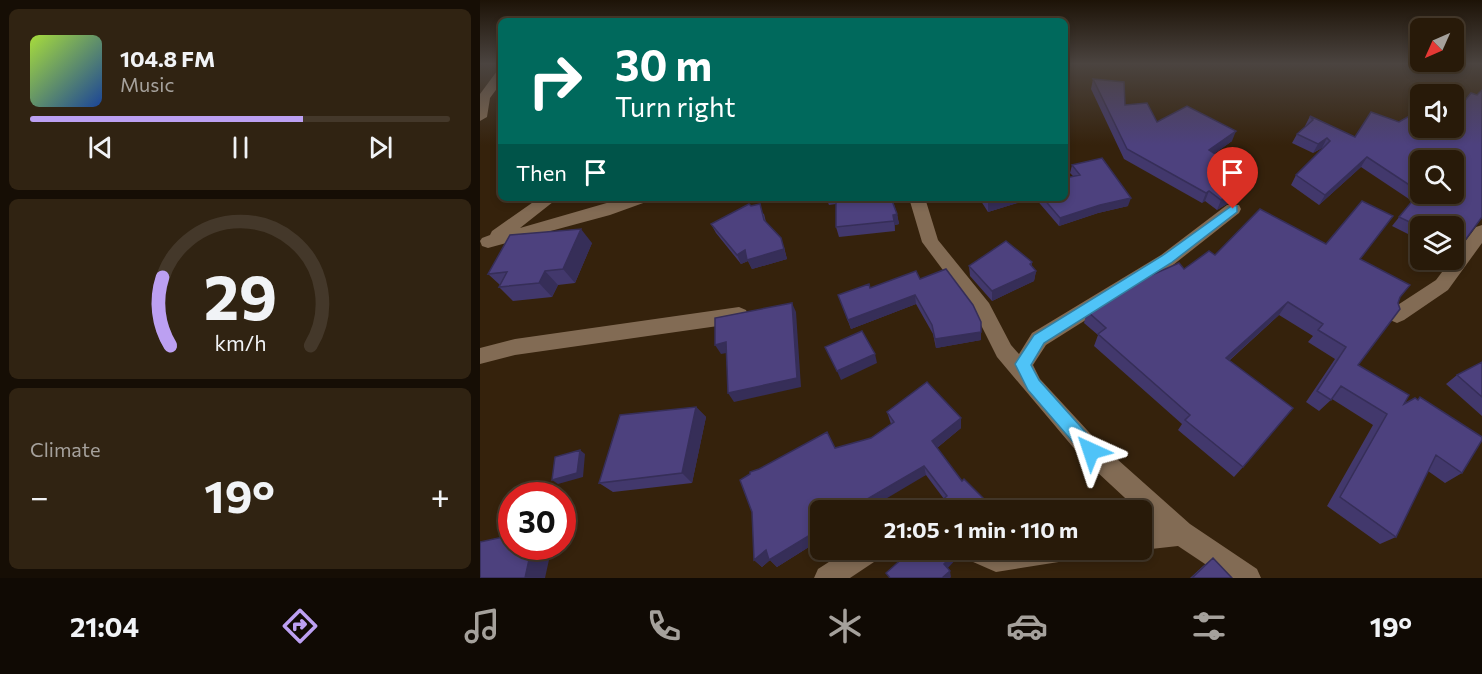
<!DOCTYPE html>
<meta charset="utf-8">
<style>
body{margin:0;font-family:Commissioner,sans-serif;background:#302312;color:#f1f3f6;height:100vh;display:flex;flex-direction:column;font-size:22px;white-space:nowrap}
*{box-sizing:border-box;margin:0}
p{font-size:20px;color:#a5a19c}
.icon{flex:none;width:33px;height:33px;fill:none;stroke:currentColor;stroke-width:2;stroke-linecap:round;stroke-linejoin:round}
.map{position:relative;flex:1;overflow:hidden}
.side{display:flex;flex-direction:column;gap:9px;padding:9px;background:#160e05;width:480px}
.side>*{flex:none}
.guide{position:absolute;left:18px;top:18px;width:570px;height:183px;border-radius:9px;box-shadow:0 3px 9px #0003,0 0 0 2px #44382a;background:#00695c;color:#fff;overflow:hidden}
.needle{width:39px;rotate:225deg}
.fabs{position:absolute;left:930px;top:18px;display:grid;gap:12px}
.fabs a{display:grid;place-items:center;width:54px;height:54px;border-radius:9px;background:#281a09;box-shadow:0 3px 9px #0003,0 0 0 2px #44382a;font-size:30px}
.speed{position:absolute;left:18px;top:482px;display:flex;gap:12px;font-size:30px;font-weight:700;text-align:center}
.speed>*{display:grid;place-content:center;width:78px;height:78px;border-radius:50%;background:#281a09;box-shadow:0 3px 9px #0003,0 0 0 2px #44382a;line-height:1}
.speed .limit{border:9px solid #d22;background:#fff;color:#111}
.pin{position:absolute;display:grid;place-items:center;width:51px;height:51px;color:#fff;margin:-62px -26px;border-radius:50% 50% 50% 0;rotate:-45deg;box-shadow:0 0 6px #0007}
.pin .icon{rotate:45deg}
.me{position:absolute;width:66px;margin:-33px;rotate:318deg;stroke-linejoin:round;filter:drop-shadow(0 0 4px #0008)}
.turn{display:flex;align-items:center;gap:21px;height:126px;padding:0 18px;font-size:27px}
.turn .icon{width:78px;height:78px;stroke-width:2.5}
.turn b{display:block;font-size:42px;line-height:51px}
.then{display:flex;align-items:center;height:57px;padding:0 18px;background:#0003;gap:12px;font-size:22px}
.big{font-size:45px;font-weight:700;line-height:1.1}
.side .tile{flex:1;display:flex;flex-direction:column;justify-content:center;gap:9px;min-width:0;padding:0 21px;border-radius:9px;background:#302312}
.side .dial{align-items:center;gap:0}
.dial svg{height:156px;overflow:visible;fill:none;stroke:#44382a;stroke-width:7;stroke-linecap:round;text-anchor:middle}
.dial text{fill:#f1f3f6;stroke:none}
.song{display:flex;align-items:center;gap:18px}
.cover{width:72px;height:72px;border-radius:9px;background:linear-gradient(135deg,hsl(80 70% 55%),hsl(220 70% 35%))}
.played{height:6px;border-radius:3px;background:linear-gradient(90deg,#bca0f2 65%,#44382a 65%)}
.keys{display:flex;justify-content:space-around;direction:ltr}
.heat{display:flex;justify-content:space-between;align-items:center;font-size:33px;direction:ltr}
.trip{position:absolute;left:330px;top:500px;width:342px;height:60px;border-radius:9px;background:#281a09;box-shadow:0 3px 9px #0003,0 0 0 2px #44382a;font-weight:700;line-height:60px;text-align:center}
.menu{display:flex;height:96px;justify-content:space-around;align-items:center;background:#100a04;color:#a5a19c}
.menu .icon{width:42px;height:42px}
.menu .on{color:#bca0f2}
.menu b{font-size:27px;color:#f1f3f6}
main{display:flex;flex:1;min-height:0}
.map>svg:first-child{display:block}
</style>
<main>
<section class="side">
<div class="tile">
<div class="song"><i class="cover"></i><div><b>104.8 FM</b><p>Music</p></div></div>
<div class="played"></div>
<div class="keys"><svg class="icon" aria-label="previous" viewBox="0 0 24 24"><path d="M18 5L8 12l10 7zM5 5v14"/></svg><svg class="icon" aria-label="pause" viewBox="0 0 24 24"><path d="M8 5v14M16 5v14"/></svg><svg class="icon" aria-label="next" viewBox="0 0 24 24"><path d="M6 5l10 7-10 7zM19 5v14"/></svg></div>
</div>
<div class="tile dial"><svg viewBox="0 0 100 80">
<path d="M14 69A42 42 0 1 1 86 69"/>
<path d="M14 69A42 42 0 0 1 10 34" stroke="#bca0f2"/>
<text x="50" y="56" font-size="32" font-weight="700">29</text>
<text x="50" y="72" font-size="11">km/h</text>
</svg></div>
<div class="tile"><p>Climate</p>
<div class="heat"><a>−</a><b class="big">19°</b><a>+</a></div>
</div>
</section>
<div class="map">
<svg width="1002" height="578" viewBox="0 0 1002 578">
<rect width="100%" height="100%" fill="#35220c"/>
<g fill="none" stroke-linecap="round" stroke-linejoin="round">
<path fill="#826b54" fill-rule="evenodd" d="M21,70V83L10,98L7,117L0,121V94L17,71Z
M59,198H78L40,228L144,198H168L166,202L130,215L8,248L2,246L0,241L2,238L10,235L12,231Z
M429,198H445L458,240L509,303L531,345L539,354L552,333L681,255L747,205H759L761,209L759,213L693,265L566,345L553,365L560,379L619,443L710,524L777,569L781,578H746L698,546L662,550L659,549H662V526L674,524L662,513V510H658L603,459L517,357L495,313L442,242Z
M1002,225V243L968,290L924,320L917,323L910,320L908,315L910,310L956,280L996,227Z
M259,307L266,310L268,315L266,320L259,323L35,355L0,364V348L35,339Z
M369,549H403L400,558L370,578H334L338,569Z
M481,549H597L594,558L585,561L516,572L484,558Z"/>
</g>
<path fill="#42386c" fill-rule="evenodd" d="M613,79L645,105L677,122L752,141L734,154L775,180L770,190L737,210L725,201L722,203L644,159L611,89Z
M1002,90V217L981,246L974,254V226H940V240L912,226L932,201L881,167L839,205L811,185L816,175L843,148H842L833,153L812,143L817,134L826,126H825L830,116L875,137L891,112L919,122L940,110V128H974V97L983,103L991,93L997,95ZM940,160H974V194H940Z
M592,165L648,206L618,213L579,226L555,198H585L593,176L590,173Z
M346,198H412L417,214L419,224L415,225V231L359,237L356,227V204L349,205Z
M499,198H554L508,212Z
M271,206L284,214L286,222L304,247L307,259L272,269L268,261L261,264L236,233L231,224Z
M112,243L95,283L78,285L72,297L33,301L19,287L20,285L8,274Z
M846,244L880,259L920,297L878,365L924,404L937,400L940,397L982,473L965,483L948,471L916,537L900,544L847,506L893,425L852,399L839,411L826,402L855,359L828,342L833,336L799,315L749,361L763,467L754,477L698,430L702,424L614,346L618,335L604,323L607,311L665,278L704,269L735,255Z
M552,262V267L556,271L554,281L512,301L490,276L489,266Z
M440,279L501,340L456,348L453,334L436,304L371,329L358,295L390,288Z
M1002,362V416L966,384L977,375Z
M216,407L226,417L212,483L133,492L119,483Z
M407,412L481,418V428L457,448L482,481L515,510H459L458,504L464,499L446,475L340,510V540L297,567L290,560L282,567L274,560L355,448L391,438L411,424Z
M733,558L752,578H710L723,566Z"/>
<path fill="#362e58" d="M756,131L752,141L725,160L729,150Z
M847,138L842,148L833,153L838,144Z
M887,157L881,167L839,205L845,195Z
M775,180L770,190L737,210L741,200Z
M729,191L725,201L722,203L726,193Z
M522,198H554L508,212V202Z
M651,198L648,206L618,213L579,226L580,218L620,205Z
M417,214L419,224L415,225V231L413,215Z
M101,229L112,243L95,283L83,269Z
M301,238L307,259L272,269L268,261L261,264L257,255L265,250Z
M552,262L551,272L556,271L554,281L512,301V291Z
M65,271L78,285L72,297L59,283Z
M435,295L436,304L371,329L368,320Z
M808,302L799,315L738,370L746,358Z
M312,303L316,312L321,387L254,402L248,393Z
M501,332V340L456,348L455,339Z
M246,342L252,352L241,354L235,345Z
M395,354L397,363L361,380L357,371Z
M216,407L226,417L212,483L202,473Z
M481,418V428L453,451L452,441Z
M100,450L105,454L103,477L78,484L72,480Z
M444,466L446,475L387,510H372L382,502Z
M340,529V540L297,567L290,560L282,567L274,560L286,550Z
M52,546H72L65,578H45Z
M478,549H480V555L466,570L464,564Z
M470,571L471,577L470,578H462Z"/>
<path fill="#4d417e" stroke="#362e58" stroke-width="1.5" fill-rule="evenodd" d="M613,79L644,82L645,105L667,103L677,122L707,106L756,131L729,150L775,180L741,200L729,191L726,193L647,149Z
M1002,90V217L981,246L974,243V226L940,227L919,217L940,192L887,157L845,195L816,175L850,141L847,138L838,144L817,134L833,120L830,116L875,137L891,112L919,122L940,110V128H974V97L983,103L991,93L997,95ZM940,160H974V194H940Z
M622,158L651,198L620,205L580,218L563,198H585V178L600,175L592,165Z
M356,198H411L417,214L413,215L414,221L356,227Z
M505,198H522L508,202Z
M882,201L913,216L880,259L930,285L920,297L918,303L920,309L878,365L929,395L924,404L935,398L938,400L940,397L1002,437V440L982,473L956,455L916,537L860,497L907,414L861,386L851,400L837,391L866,347L838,330L843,324L808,302L746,358L813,408L763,467L705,420L710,415L618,334L626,328L607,311L663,277L665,278L699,263L704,269L729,251L735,255L780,209L846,244Z
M269,204L271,206L280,204L284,220L301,238L304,249L267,260L265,250L257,255L231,224Z
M101,229L83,269L65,271L59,283L19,287L27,272L8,274L30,235Z
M526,241L552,262L550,264L556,271L512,291L489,266Z
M466,269L493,305L501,322V332L455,339L452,325L435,295L368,320L358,295L389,284L390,288L436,271L440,279Z
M312,303L317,378L248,393L246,342L235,345V318Z
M382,331L395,354L357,371L345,347Z
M1002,362V397L977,375Z
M447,382L481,418L452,441L482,481L484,479L515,510H464L458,504L467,496L444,466L382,502L383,504L372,510H340V529L289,560L286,550L274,560L272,512L260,480L270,474V472L279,469L347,432L355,448L391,438L414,422L407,412Z
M216,407L202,473L119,483L140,415Z
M100,450L97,473L72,480L75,457Z
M32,535V546H52L45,578H0V542Z
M433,549H478L464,564L470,571L462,578H410L406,573Z
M733,558L752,578H712Z"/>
<linearGradient id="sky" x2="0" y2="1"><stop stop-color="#1d1307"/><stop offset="0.44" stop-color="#4b4440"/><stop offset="1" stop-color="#4b4440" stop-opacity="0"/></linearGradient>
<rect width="1002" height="145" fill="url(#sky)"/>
<path fill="#4fc3f7" stroke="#337fa1" stroke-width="1.5" d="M753,205L757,206V212L691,263L564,343L551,365L559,380L617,445L620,451L617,456L611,459L605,456L548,390L535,364L554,335L682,256Z"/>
</svg>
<div class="fabs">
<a><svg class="needle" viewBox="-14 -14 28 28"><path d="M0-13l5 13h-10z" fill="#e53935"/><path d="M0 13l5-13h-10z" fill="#a5a19c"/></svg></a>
<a><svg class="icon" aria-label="sound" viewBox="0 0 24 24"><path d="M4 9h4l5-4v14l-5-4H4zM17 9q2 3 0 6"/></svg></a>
<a><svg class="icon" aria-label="search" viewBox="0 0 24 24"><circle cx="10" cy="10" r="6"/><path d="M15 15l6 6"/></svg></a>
<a><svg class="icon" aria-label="layers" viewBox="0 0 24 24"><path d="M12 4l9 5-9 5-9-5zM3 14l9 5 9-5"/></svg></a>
</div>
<div class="speed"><div class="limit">30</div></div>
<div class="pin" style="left:753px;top:209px;background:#d93025"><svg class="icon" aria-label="arrive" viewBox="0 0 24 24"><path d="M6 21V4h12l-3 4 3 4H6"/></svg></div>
<svg class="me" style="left:611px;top:451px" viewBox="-20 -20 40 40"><path d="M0-17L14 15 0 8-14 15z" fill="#4fc3f7" stroke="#fff" stroke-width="4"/></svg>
<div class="trip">21:05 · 1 min · 110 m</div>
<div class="guide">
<div class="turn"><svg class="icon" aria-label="right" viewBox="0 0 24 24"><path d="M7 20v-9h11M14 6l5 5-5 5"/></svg><div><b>30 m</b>Turn right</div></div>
<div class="then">Then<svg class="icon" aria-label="arrive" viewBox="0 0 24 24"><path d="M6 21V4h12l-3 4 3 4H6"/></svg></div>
</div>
</div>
</main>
<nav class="menu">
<b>21:04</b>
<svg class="icon on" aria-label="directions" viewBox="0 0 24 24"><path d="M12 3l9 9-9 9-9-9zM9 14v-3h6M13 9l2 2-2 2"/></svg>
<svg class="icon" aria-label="music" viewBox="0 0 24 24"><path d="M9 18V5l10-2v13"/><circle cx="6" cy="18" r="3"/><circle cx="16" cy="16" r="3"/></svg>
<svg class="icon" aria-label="phone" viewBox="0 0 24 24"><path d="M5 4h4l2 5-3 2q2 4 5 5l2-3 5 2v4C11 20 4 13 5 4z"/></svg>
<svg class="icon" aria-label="climate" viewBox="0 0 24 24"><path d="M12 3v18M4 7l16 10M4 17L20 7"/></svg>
<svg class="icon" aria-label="car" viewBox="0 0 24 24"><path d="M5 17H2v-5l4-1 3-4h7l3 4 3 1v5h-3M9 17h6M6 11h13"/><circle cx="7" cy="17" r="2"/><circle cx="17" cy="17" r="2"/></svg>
<svg class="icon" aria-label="filters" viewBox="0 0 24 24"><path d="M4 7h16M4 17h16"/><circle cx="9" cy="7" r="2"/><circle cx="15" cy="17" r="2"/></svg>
<b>19°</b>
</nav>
